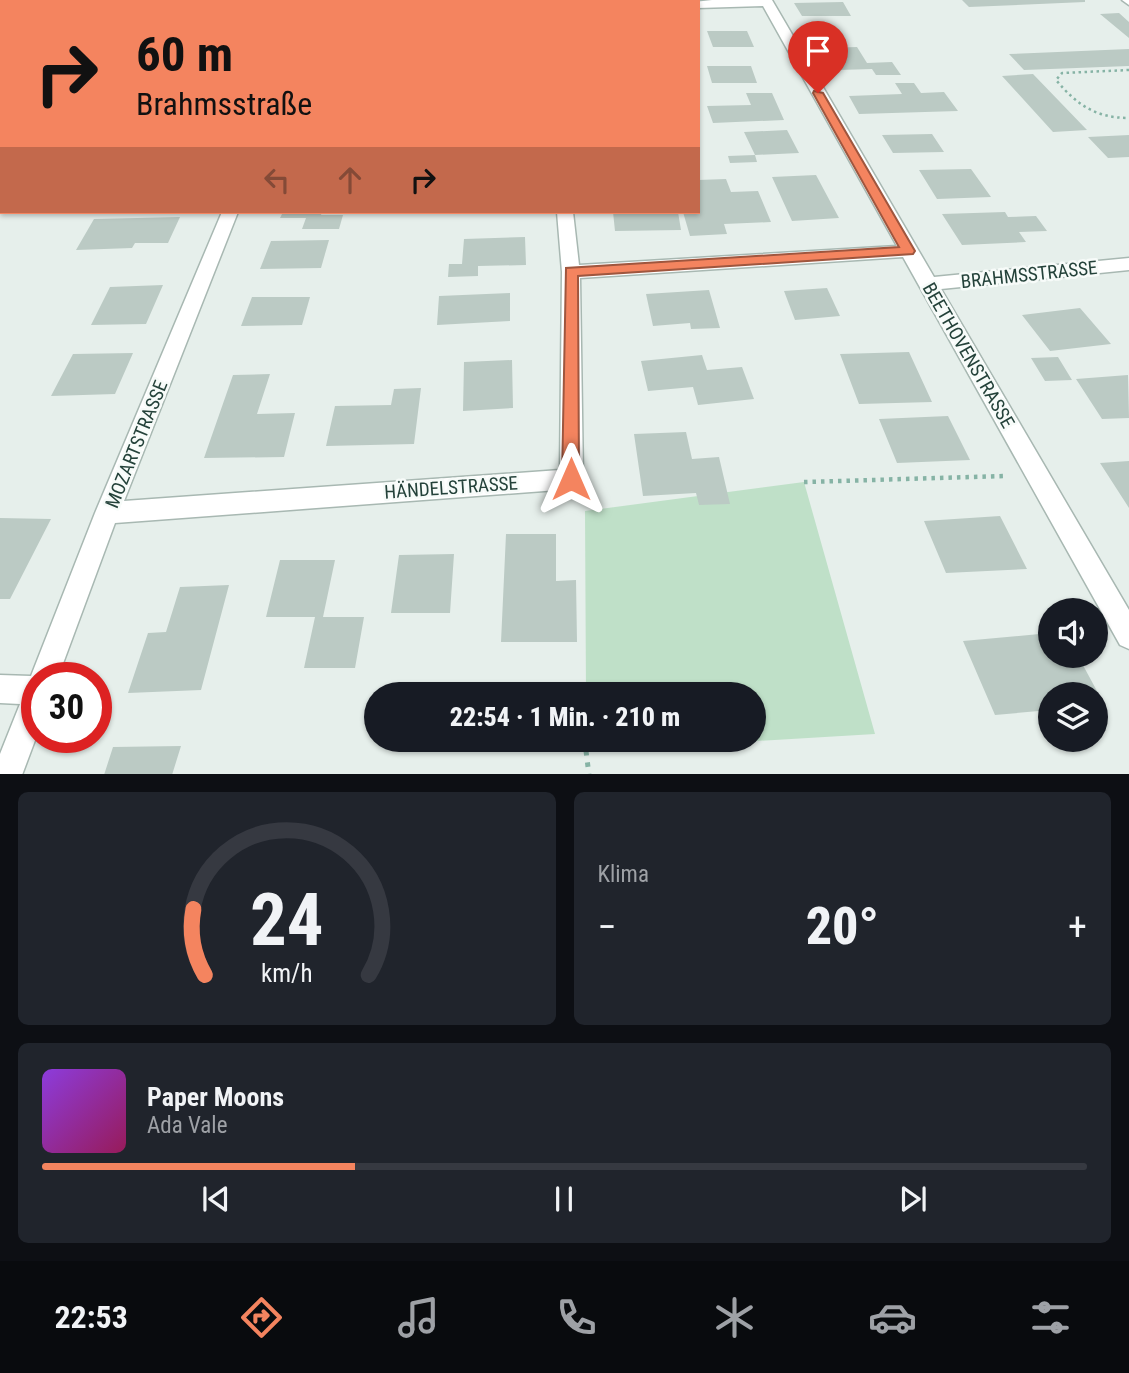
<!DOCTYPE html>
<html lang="de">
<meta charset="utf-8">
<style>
body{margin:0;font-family:"Roboto Condensed",sans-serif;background:#20242c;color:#f1f3f6;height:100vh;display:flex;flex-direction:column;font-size:26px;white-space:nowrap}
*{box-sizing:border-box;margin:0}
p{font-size:23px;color:#9ea1a6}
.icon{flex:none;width:38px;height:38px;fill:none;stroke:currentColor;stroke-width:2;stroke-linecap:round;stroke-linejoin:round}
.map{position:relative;height:774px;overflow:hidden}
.drawer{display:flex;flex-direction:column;gap:18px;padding:18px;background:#0d0f14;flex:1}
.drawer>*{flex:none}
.hud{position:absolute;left:0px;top:0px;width:700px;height:214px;box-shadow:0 2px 5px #0004;background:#f4845f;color:#111;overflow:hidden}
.fabs{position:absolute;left:1038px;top:598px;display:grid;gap:14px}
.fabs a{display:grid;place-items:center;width:70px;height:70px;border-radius:50%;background:#171b24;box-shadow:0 2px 5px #0004;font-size:35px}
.speed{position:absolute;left:21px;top:662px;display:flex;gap:14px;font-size:35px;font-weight:700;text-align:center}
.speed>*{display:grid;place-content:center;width:91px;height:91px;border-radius:50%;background:#171b24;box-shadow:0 2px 5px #0004;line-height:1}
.speed .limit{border:10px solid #d22;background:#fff;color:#111}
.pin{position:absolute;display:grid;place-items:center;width:60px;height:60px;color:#fff;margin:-72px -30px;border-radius:50% 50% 50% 0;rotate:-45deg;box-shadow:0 0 7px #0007}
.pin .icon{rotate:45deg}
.me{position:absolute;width:77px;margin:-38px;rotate:0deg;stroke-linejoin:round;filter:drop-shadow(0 0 5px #0008)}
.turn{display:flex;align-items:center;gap:24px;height:147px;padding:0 21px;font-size:32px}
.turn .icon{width:91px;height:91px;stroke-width:2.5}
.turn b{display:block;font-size:49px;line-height:60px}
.lanes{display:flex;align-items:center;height:66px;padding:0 21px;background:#0003;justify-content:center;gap:35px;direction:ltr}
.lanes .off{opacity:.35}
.big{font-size:52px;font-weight:800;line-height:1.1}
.drawer .widget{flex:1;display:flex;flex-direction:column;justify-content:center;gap:10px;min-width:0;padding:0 24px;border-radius:10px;background:#20242c}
.drawer .dial{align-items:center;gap:0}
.dial svg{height:182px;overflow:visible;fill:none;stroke:#363941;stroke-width:7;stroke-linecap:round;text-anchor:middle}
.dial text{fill:#f1f3f6;stroke:none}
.song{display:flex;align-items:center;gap:21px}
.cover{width:84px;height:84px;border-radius:10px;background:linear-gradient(135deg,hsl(270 70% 55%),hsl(330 70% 35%))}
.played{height:7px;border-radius:4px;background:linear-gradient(90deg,#f4845f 30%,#363941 30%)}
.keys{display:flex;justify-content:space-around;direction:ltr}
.heat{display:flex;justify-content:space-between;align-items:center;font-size:38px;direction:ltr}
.drawer .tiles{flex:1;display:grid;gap:18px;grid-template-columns:1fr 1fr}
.widget:last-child{grid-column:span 2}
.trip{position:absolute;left:364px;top:682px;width:402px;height:70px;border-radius:35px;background:#171b24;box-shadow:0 2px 5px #0004;font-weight:800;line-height:70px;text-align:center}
.tabs{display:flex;height:112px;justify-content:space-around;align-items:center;background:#090b0e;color:#9ea1a6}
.tabs .icon{width:49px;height:49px}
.tabs .selected{color:#f4845f}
.tabs b{font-size:32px;color:#f1f3f6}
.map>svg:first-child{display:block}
</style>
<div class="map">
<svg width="1129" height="775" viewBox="0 0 1129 775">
<rect width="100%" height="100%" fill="#e6efeb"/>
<path fill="#bfe0c8" d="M804,482L875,734L586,751V740H754V695H586L585,511Z"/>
<path fill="#bbcac4" d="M962,0H1085V2L969,7Z
M843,2L851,16H802L794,3Z
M1119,13L1129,22V38L1100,14Z
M707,31H747L754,47H713Z
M857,47L867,63L892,62L901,75H876L872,69L839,70L826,48Z
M1129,49V66L1024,70L1009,54Z
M707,66H751L757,83H712Z
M1033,74L1087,130L1053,132L1002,76Z
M895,83H914L921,93L944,92L958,111L859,114L849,96L902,94Z
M746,93H772L784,120L713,123L707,106L751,105Z
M787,130L799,153L755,155L744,132Z
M932,134L944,152L893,153L882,135Z
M1129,135V157L1108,158L1088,137Z
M755,155L757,162L730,163L728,156Z
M971,169L991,197L937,199L919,170Z
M816,175L839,218L792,221L772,177Z
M726,179L731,192L758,191L771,222L724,224L727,234L690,236L683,212H698V180Z
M283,212H322L321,215H343L339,229H302L306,218H280Z
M613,212H678L681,230L615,231Z
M1005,212L1008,217L1036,216L1047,231L1019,232L1026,242L962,245L942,214Z
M180,217L168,243H135L132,248L76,250L94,219Z
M525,237L526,265L478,266V276L448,277L449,264H462L464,239Z
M329,240L321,268L260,269L271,241Z
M163,285L146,324L91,325L110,287Z
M827,288L840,316L795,320L784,291Z
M709,290L720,328L691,329L690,323L653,326L646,294Z
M510,293V321L437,325L439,296Z
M252,297H310L302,325L241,326Z
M1080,308L1111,344L1050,351L1022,315Z
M909,352L932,402L859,404L840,354Z
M133,353L115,394L51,396L73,354Z
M702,355L707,370L742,367L754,399L698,405L693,387L648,391L641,361Z
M1058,357L1072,380L1045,381L1031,358Z
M512,360L513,408L463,411L464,362Z
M270,374L257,414L295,413L284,457L204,458L233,375Z
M1128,375L1129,418L1102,419L1076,379Z
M421,388L414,444L326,446L335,406L391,405L394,389Z
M948,416L970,460L897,463L879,419Z
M686,432L692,459L719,457L730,504L699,505L696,493L643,496L634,434Z
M1129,461V508L1100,463Z
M1000,516L1027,569L946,573L924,521Z
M0,518L51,519L10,599H0Z
M506,534H556V581L576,580L577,642H501Z
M454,554L450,613H391L399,555Z
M280,560H335L323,617H364L355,668H304L315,617H266Z
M229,585L201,690L128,693L148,633L166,632L180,587Z
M1050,633V656H1078L1104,704L1096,705V695H1050V710L995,715L963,641Z
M181,746L172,775H104L113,747Z"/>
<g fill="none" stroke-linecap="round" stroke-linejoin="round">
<defs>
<path id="minor" d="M15,0H27L14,2Z
M310,0H322L309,2Z
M712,0H772L934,277L1129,258V270L941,289L1129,610V649L1120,645L903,257L580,278L583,479L579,486L571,489L115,523L58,677H37V735L22,775H0V754L20,704L0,703V675L31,676L95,513L222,212H238L124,501L560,470L562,272L557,212H573L579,265L897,246L763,6L698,8V2H694Z
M1122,0H1129V5Z
M2,25V33L0,34V26Z"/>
</defs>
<use href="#minor" stroke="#a8b8b2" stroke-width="3"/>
<path stroke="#86b3a5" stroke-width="2.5" stroke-dasharray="2.5 3.5" stroke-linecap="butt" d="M1129,70L1062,73L1056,80C1077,105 1096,118 1129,118"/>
<path stroke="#86b3a5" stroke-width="4.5" stroke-dasharray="3.5 5" stroke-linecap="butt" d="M804,482L1006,476"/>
<path stroke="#86b3a5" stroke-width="5" stroke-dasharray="4.5 7" stroke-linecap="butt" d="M586,751L589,775"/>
<use href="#minor" fill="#fff" fill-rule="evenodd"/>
</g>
<path fill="#f4845f" stroke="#9f563e" stroke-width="2" d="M814,91L823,93L915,251L913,254L578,276L579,479L577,484L571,486L564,484L562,479L566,268L899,247L813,93Z"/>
<g text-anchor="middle" stroke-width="5" stroke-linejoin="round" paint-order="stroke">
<g font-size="19" fill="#24423a" stroke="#f7fbf9">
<text transform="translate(1029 274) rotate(-6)" y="7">BRAHMSSTRASSE</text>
<text transform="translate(969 355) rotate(60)" y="7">BEETHOVENSTRASSE</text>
<text transform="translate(136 444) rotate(-68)" y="7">MOZARTSTRASSE</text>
<text transform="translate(451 487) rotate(-4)" y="7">HÄNDELSTRASSE</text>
</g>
</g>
</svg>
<div class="fabs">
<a><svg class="icon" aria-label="sound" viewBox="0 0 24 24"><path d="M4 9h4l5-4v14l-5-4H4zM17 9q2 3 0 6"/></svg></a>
<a><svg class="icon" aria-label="layers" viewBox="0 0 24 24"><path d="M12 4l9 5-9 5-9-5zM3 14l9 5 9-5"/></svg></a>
</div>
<div class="speed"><div class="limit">30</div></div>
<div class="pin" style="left:818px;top:93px;background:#d93025"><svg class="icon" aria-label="arrive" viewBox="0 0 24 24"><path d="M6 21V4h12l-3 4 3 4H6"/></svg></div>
<svg class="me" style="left:571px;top:479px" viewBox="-20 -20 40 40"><path d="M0-17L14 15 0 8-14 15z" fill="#f4845f" stroke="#fff" stroke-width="4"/></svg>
<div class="trip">22:54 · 1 Min. · 210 m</div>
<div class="hud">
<div class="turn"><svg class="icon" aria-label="right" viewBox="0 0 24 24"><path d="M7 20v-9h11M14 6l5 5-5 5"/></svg><div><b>60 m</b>Brahmsstraße</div></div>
<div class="lanes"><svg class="icon off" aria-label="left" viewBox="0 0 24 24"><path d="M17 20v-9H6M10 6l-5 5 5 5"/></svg><svg class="icon off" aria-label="ahead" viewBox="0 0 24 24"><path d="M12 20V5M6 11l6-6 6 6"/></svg><svg class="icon" aria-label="right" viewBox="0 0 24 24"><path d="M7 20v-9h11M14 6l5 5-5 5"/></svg></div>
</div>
</div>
<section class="drawer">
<div class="tiles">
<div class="widget dial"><svg viewBox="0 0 100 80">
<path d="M14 69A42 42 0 1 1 86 69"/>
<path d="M14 69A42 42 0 0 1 9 40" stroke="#f4845f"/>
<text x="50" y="56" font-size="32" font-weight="700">24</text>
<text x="50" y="72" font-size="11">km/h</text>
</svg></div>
<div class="widget"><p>Klima</p>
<div class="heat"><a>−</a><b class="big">20°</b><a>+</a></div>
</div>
<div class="widget">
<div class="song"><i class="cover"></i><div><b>Paper Moons</b><p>Ada Vale</p></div></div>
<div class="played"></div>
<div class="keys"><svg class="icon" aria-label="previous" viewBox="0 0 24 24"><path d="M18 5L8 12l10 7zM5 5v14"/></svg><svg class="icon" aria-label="pause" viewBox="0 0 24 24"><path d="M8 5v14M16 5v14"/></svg><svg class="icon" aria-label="next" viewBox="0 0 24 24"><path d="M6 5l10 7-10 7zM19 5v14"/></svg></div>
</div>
</div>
</section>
<nav class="tabs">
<b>22:53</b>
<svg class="icon selected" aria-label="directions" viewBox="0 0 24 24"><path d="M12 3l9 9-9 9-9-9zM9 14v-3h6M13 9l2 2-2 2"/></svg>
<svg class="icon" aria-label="music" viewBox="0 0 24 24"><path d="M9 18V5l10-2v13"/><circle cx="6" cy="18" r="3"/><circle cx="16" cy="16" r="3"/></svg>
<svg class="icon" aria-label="phone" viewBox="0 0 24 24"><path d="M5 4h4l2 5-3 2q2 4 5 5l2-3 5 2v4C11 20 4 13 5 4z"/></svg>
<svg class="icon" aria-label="climate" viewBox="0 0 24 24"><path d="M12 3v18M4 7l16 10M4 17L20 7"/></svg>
<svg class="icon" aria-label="car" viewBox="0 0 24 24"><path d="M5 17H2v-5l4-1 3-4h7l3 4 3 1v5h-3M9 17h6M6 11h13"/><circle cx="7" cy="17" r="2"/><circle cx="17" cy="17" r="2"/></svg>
<svg class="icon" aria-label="filters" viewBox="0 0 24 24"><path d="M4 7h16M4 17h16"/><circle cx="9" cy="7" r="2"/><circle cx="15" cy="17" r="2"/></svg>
</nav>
